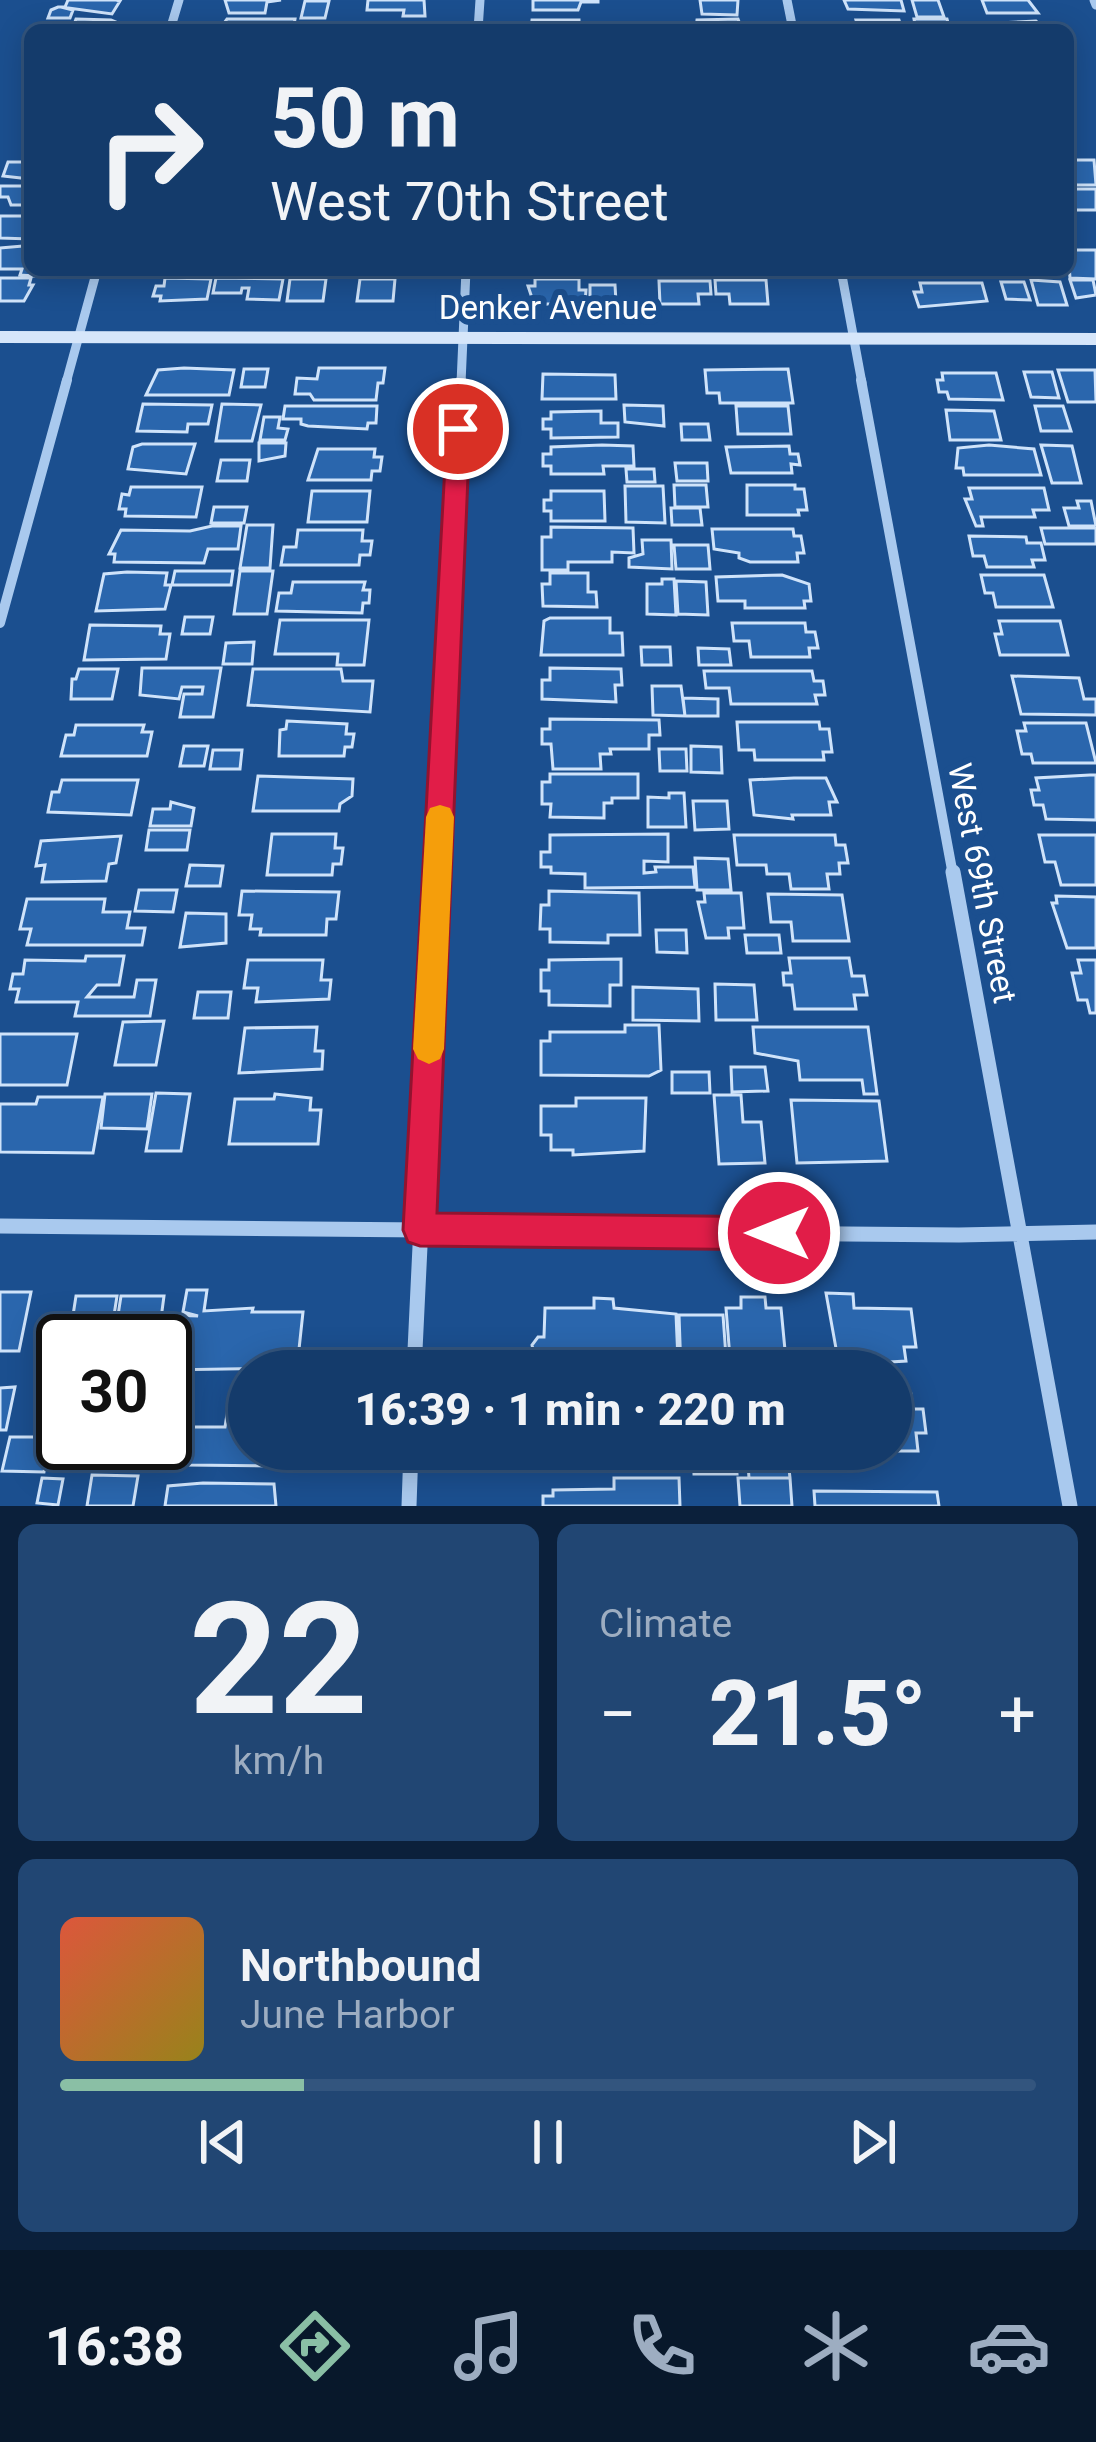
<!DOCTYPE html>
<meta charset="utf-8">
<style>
body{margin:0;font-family:Roboto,sans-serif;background:#214673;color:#f1f3f6;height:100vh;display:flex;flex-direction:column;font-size:45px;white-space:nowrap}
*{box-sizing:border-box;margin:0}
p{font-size:39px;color:#9dadc1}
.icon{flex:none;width:66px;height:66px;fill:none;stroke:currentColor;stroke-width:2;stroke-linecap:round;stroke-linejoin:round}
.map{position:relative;height:1506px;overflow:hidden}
.details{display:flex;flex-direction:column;gap:18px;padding:18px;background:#0b203b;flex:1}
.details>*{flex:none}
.hud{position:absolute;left:24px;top:24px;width:1050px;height:252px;border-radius:18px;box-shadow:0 6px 30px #0003,0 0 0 3px #33557e;background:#143b6b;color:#f1f3f6;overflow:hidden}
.speed{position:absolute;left:36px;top:1314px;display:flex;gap:24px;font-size:60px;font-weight:700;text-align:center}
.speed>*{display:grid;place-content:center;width:156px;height:156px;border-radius:50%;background:#143b6b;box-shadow:0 6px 30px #0003,0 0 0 3px #33557e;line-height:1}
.speed .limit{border:6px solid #111;border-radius:18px;background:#fff;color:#111}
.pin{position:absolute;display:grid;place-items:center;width:102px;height:102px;color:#fff;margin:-51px;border:6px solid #fff;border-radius:50%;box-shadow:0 3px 12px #0007}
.me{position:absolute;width:132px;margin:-66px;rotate:270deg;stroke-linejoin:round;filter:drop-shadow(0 0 9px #0008)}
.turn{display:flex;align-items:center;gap:42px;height:252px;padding:0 48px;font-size:54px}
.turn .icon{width:156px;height:156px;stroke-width:2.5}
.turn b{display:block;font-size:84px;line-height:102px}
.big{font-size:90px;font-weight:800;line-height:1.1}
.details .widget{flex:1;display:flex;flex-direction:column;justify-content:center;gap:18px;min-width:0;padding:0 42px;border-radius:18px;background:#214673}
.details .dial{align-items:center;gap:0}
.dial b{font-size:156px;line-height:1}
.song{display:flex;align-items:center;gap:36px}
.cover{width:144px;height:144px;border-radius:18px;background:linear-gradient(135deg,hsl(10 70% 55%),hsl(50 70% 35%))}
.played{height:12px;border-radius:6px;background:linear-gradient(90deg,#8abfa5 25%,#33557e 25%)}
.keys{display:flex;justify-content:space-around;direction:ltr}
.heat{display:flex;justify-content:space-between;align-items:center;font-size:66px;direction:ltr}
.details .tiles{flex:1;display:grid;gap:18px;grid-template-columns:1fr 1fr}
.widget:last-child{grid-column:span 2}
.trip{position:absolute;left:228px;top:1350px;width:684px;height:120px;border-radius:60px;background:#143b6b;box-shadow:0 6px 30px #0003,0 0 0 3px #33557e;font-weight:800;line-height:120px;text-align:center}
.menu{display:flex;height:192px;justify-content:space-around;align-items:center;background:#08182b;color:#9dadc1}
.menu .icon{width:84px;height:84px}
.menu .active{color:#8abfa5}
.menu b{font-size:54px;color:#f1f3f6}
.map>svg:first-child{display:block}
</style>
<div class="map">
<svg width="1096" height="1506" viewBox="0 0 1096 1506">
<rect width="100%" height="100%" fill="#1b4f8f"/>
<path fill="#2a66ad" stroke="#cfe3fa" stroke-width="3" d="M68,0H116L120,1L112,14L61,7L73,10L70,18H48L51,10L58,7H65Z
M225,0H281L267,2L265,13H229Z
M368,0H424L425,16H403L404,10H367Z
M533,0H598V2H581L578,10H533Z
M700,0H738L737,15L702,14Z
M844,0H901L904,11L848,9Z
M912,0H938L944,17H917Z
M982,0H1028L1038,13H987Z
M305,1H329L325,18H301Z
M76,19L111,20L116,22L113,30H72Z
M227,19H295L293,30H219Z
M738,19L742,30H696L697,20Z
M914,19H947L950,30H916Z
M532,20H579V30H531Z
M856,20H899L902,30H859Z
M1036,21L1046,30H1002L1008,28L999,23Z
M1068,160H1094L1096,185H1068Z
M8,162H30V179L3,176Z
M0,186H30V205H11L8,197H0Z
M1068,189H1096V210H1068Z
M0,216H30V239L0,238Z
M23,246H30L34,276L20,275L22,269H0V248Z
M1068,250H1096V279L1070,278Z
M0,278H31L29,285H33L24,301H0Z
M165,278L211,279L207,299L160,301L161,296H153L156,286H164Z
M216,278L283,279L279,300L247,299L249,288H242L241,293H213Z
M290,279H326L323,301H287Z
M360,279H395L393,301H357Z
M535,279H579V290H586L585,304H534L528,286H535Z
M715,280H766L768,304H730L729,294H716Z
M1031,280L1060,282L1067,305H1038Z
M1070,280H1093L1096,295L1076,298Z
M659,281H710L711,294H698L699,304H660Z
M1001,282H1024L1030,300L1006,299Z
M920,283H982L987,301L919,307L914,292H922Z
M590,285H615L616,302L590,301Z
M184,368L234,370L229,395H146L158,370Z
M319,368H385L383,383H378L376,400H314L310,394H295L297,378L317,379Z
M244,369H268L265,387H241Z
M788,369L793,403H720L719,393H707L705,370Z
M1058,370H1095L1096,402H1068Z
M1024,372H1052L1059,398L1031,397Z
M942,373H996L1003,400L949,399L947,392H939L937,380H943Z
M543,374L615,375L616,399H542Z
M143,404L212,405L208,424H188L187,432L137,431Z
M222,404L261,405L252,441H216Z
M624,405L663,406L664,426L625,422Z
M285,406H377L376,423H368L367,429L308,426L301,424V419H283Z
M736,406H788L791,434H738Z
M1035,406H1063L1071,431H1041Z
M946,410L994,411L1001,440H950Z
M601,411V423H618V437L551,438V429H543V419H551V412Z
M264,417H280L278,428L288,429L285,440H260Z
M681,424H708L710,440H682Z
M259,443H286L285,456L259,461Z
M142,444H195L186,474L128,469L133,447Z
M602,445L633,446L634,466H603L604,474H551V466H543V454H551V447Z
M989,445L1034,449L1041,475H964L963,468H956L958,448Z
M1041,445L1072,446L1081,483H1052Z
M789,446L790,454H798L800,465L791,464L792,473H731L726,447Z
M318,449H375L374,457H382L380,471H372L371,480H308Z
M221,460H250L247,481H217Z
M675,463H707L708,481H677Z
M626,469H654L655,482H627Z
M674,485H706L708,507H675Z
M747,485H795V489H804L807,510H798L799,515H747Z
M625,486H663L665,523L626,522Z
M131,487H202L196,517L125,516L126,509H119L122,494L129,495Z
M969,488H1044L1049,510H1033L1035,517H981L983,526H976L965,499H972Z
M312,491H370L367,522H308Z
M551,491H604L605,521H551V511H544V500H551Z
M1077,501H1091L1096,526H1069L1064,508H1079Z
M214,507H247L244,523H211Z
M671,508H700L702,525H672Z
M247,525H273L270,568H240Z
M212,526H241L238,549H208L204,563L114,562L115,554H109L121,530L190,531Z
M551,527L633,528L634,553L612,552V562H568V570H542V537H551Z
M1041,528H1096V544H1045Z
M712,529H793L794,536H801L804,553H797L798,562H750L739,558V553L714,549Z
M298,530H363L362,541H372L370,555H360L359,565H281L284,547H296Z
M969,536L1026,537L1027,543H1041L1045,560H1032L1034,567H987L984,556H973Z
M642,540H671L672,569L629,567V558L643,554Z
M674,545H708L710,569H676Z
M175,571H233L231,585H172Z
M240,571H273L267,614H234Z
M127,572L167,573L165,585H171L165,609L96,611L104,574Z
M550,573H588V592H596L597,607L543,606L542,584H550Z
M782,575L809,584L811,601H804L805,608H745V601H718L716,577Z
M981,575H1044L1053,607H996L993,593H985Z
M662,579H674L676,615L647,614V584H662Z
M676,581L706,582L708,615L678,614Z
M293,582H365L363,590H370L369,603H363L362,613L276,611L279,593H291Z
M185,617H213L210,634H182Z
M550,618H610V633H622L623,655H541L544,621Z
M280,620H369L364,665H337L338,654H275Z
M999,621H1060L1068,655H1000L995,634H1002Z
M732,623H805L806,632H815L818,648H809L810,657H751L749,641H734Z
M90,625L161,626L160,634H170L166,659L84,660Z
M254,642L252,664H223L226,643Z
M641,647H670L671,665H642Z
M698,648L729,649L731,665H699Z
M142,668H221L213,717H180L184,694H202L203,687H182L179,699L140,695Z
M550,668L621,669L622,685H615L616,702L542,699V680H550Z
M79,669H118L112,699H71L72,679H76Z
M253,669H341L343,681H373L370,712L248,705Z
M704,671H812L814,681H823L825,695H815L817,704H731L729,688H706Z
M1012,676L1079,678L1084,699H1096V715L1021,714Z
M652,686H681L685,716L653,715Z
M683,698L718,699V716H685Z
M550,719L659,720L660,735H649V749H610L611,754H600L601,769H553L551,744H542V729H550Z
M287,721L347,724L346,734H354L352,747H345L344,756H279L280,730L286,729Z
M737,722H819L820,729H829L832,752H823L824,760H755L754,750H739Z
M1024,723H1086L1096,763H1033L1031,754H1022L1017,731H1026Z
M76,725H144L142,732H152L147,756H61L66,735H74Z
M184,746H208L204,766H180Z
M691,746L721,747L722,773L691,772Z
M659,749H686L687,771H660Z
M213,750H242L240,769H210Z
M550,774H638V798H612V803H604V818L550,817L551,804H542V782H550Z
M1090,775H1096V820L1046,819L1043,805H1034L1031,790H1039L1036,778Z
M258,776L353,779L352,796L340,804L339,811H253Z
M794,778H826L837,802H829L831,815H792L793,819L754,815L750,780Z
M62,780H138L131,815L48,812L52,792H59Z
M669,793H684L686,827H648V797L669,798Z
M693,801H727L729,829L695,830Z
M171,802L194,808L191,826H150L153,809H170Z
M149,830H190L187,850H146Z
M272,834H336L335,848H343L341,864H333L332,875H267Z
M668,834V862L644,861V873L656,872L655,867H693L695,887L585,888V874L551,873V867H541V852H550V835Z
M734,835H835L836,845H845L848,863H839L840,874H827L829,889H791L789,874H767L766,865H737Z
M1039,835H1096V885H1061L1055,862H1045Z
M121,836L116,863L109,864L106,881L42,882L45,865L36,866L41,841Z
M695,858L728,859L731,890H697Z
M190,865L223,866L220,886H186Z
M139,890H177L173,912L135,911Z
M242,891L339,892L336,919H327L326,935H260L261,929H250L252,915H239Z
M549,891L639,893L640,935H608V943L550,942V929H540L541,905H549Z
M704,893H741L744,928H728L729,938H706L698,902H705Z
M768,894L842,895L849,941H793L791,922H771Z
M1056,896L1096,897V948H1067L1052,903H1057Z
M27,899H105L103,912H130L127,928H145L142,945H27L31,929H20Z
M186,913L226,914V943L180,947Z
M656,930H686L687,953L657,952Z
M745,935H779L781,953H747Z
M86,956H124L119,985H97L87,997H134L137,980H156L150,1016H75L78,1002H16L19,989H10L13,974H23L25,960L85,961Z
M789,958H849L852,976H864L867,995H854L856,1009H795L792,985H784L783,973H791Z
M621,959V985H610V1006L549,1005V991H541V970H549V960Z
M248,960H323L321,980H331L329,999L256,1002L258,988H244Z
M1078,960H1096V1013H1090L1087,1000H1078L1072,973H1081Z
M715,984L754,985L757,1020H716Z
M633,987L698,989L699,1021L633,1020Z
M198,992H231L228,1018H194Z
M164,1021L156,1065H115L123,1022Z
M625,1025H659L661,1070L649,1076L541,1075V1041H550V1032H625Z
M317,1027L315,1051H323L322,1069L239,1073L245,1028Z
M753,1027H868L877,1094H864L862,1080H800L798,1061L755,1053Z
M0,1034H77L67,1085H0Z
M731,1067H765L768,1091L732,1092Z
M672,1072H709L710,1093H672Z
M156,1093L190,1094L181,1151H146Z
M105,1094H152L147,1129L101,1128Z
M275,1094L311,1098L310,1110H321L318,1144H229L235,1099H274Z
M714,1095H741L743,1122H761L765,1163L719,1164Z
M38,1097H103L93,1153L0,1152V1104H36Z
M576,1098H646L644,1151L573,1155V1150H551V1135H541V1106H576Z
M791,1100L879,1101L887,1161L797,1163Z
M187,1290H207L204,1311L253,1308L252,1312H303L297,1368L165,1370L168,1315L198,1316L183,1312Z
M0,1292H31L19,1351H0Z
M826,1293L853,1294L854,1308L911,1309L916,1347H904L906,1361L839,1365Z
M76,1296H117L110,1341H69Z
M121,1296H164L158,1341H114Z
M741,1297H765L766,1308H781L787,1371H731L726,1308H741Z
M594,1298L613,1299L614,1308L676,1314L678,1361H658V1370L537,1367L532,1345L538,1337H544L545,1308H594Z
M679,1315H723L727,1371H681Z
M15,1387L6,1430H0V1388Z
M891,1393L911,1394L913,1409H923L926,1433H916L918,1451H812L891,1449Z
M230,1395H249V1449H273L271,1466L187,1465L192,1427H225Z
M10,1437H51L44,1472L2,1471Z
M98,1443H151L148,1466L94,1469Z
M693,1449H735L737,1474H694Z
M747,1449H787L790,1478H749Z
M92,1475L138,1476L133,1506H87Z
M42,1478L63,1479L58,1505L37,1503Z
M614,1478H679L680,1506H543V1496H553V1490L614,1489Z
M738,1478H790L792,1506H740Z
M203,1483L274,1484L276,1506H165L168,1486Z
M814,1491L937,1492L939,1506H815Z"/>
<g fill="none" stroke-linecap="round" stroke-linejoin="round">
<path stroke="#a9c9ee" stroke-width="9" d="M787,0L793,30
M1094,0L1096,5
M170,30L179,0
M478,30L480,0
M841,270L862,383
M66,383L97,270
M461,383L466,270"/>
<path stroke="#a9c9ee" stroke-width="10" d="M861,380L953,875
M0,623L67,380
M437,875L461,380"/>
<path stroke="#a9c9ee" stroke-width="15" d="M953,872L1070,1506
M0,1226L959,1235L1096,1232
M414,1371L438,872
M409,1506L411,1449"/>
<path fill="#d6e6fa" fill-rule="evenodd" d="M0,331L1096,333V345L0,343Z"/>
</g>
<path fill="#e11d48" stroke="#92132f" stroke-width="3" d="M458,421L470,429L437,1213L779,1217L791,1221L796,1233L791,1245L779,1250L420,1246L408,1242L403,1230L447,429Z"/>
<path fill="#f59e0b" d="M440,805L450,808L454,817L444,1049L440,1059L429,1064L418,1059L413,1049L426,817L430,808Z"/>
<g text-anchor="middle" stroke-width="12" stroke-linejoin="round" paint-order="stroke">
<g font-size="33" fill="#fff" stroke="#1b4f8f">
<text x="548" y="319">Denker Avenue</text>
<text transform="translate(983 883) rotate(79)" y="12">West 69th Street</text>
</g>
</g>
</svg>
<div class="speed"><div class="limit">30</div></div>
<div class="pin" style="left:458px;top:429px;background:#d93025"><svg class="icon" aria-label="arrive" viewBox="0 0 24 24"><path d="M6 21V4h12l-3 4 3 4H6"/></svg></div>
<svg class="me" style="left:779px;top:1233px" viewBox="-20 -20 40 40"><circle r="17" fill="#e11d48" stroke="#fff" stroke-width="3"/><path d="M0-11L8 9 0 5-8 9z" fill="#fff"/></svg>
<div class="trip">16:39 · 1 min · 220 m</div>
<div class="hud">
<div class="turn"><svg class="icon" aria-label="right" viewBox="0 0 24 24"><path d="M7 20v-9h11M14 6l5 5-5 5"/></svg><div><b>50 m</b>West 70th Street</div></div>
</div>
</div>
<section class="details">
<div class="tiles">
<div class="widget dial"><b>22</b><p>km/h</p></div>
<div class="widget"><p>Climate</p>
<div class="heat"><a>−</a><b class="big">21.5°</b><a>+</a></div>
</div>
<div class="widget">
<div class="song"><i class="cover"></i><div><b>Northbound</b><p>June Harbor</p></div></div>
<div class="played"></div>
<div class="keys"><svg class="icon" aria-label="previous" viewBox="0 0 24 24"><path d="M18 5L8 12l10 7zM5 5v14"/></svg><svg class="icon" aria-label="pause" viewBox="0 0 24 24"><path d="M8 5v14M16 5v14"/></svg><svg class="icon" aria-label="next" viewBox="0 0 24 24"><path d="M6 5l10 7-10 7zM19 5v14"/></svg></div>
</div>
</div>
</section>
<nav class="menu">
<b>16:38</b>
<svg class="icon active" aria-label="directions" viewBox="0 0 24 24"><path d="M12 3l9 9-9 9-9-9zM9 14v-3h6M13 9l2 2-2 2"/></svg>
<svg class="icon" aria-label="music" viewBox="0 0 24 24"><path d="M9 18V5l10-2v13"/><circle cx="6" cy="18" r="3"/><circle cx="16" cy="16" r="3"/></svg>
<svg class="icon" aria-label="phone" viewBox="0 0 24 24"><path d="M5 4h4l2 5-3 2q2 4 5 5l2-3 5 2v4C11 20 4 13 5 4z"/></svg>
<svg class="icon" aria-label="climate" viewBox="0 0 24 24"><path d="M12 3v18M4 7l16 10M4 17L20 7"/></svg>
<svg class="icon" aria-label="car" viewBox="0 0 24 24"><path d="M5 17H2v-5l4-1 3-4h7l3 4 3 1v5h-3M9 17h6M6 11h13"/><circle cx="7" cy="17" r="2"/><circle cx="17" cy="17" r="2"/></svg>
</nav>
